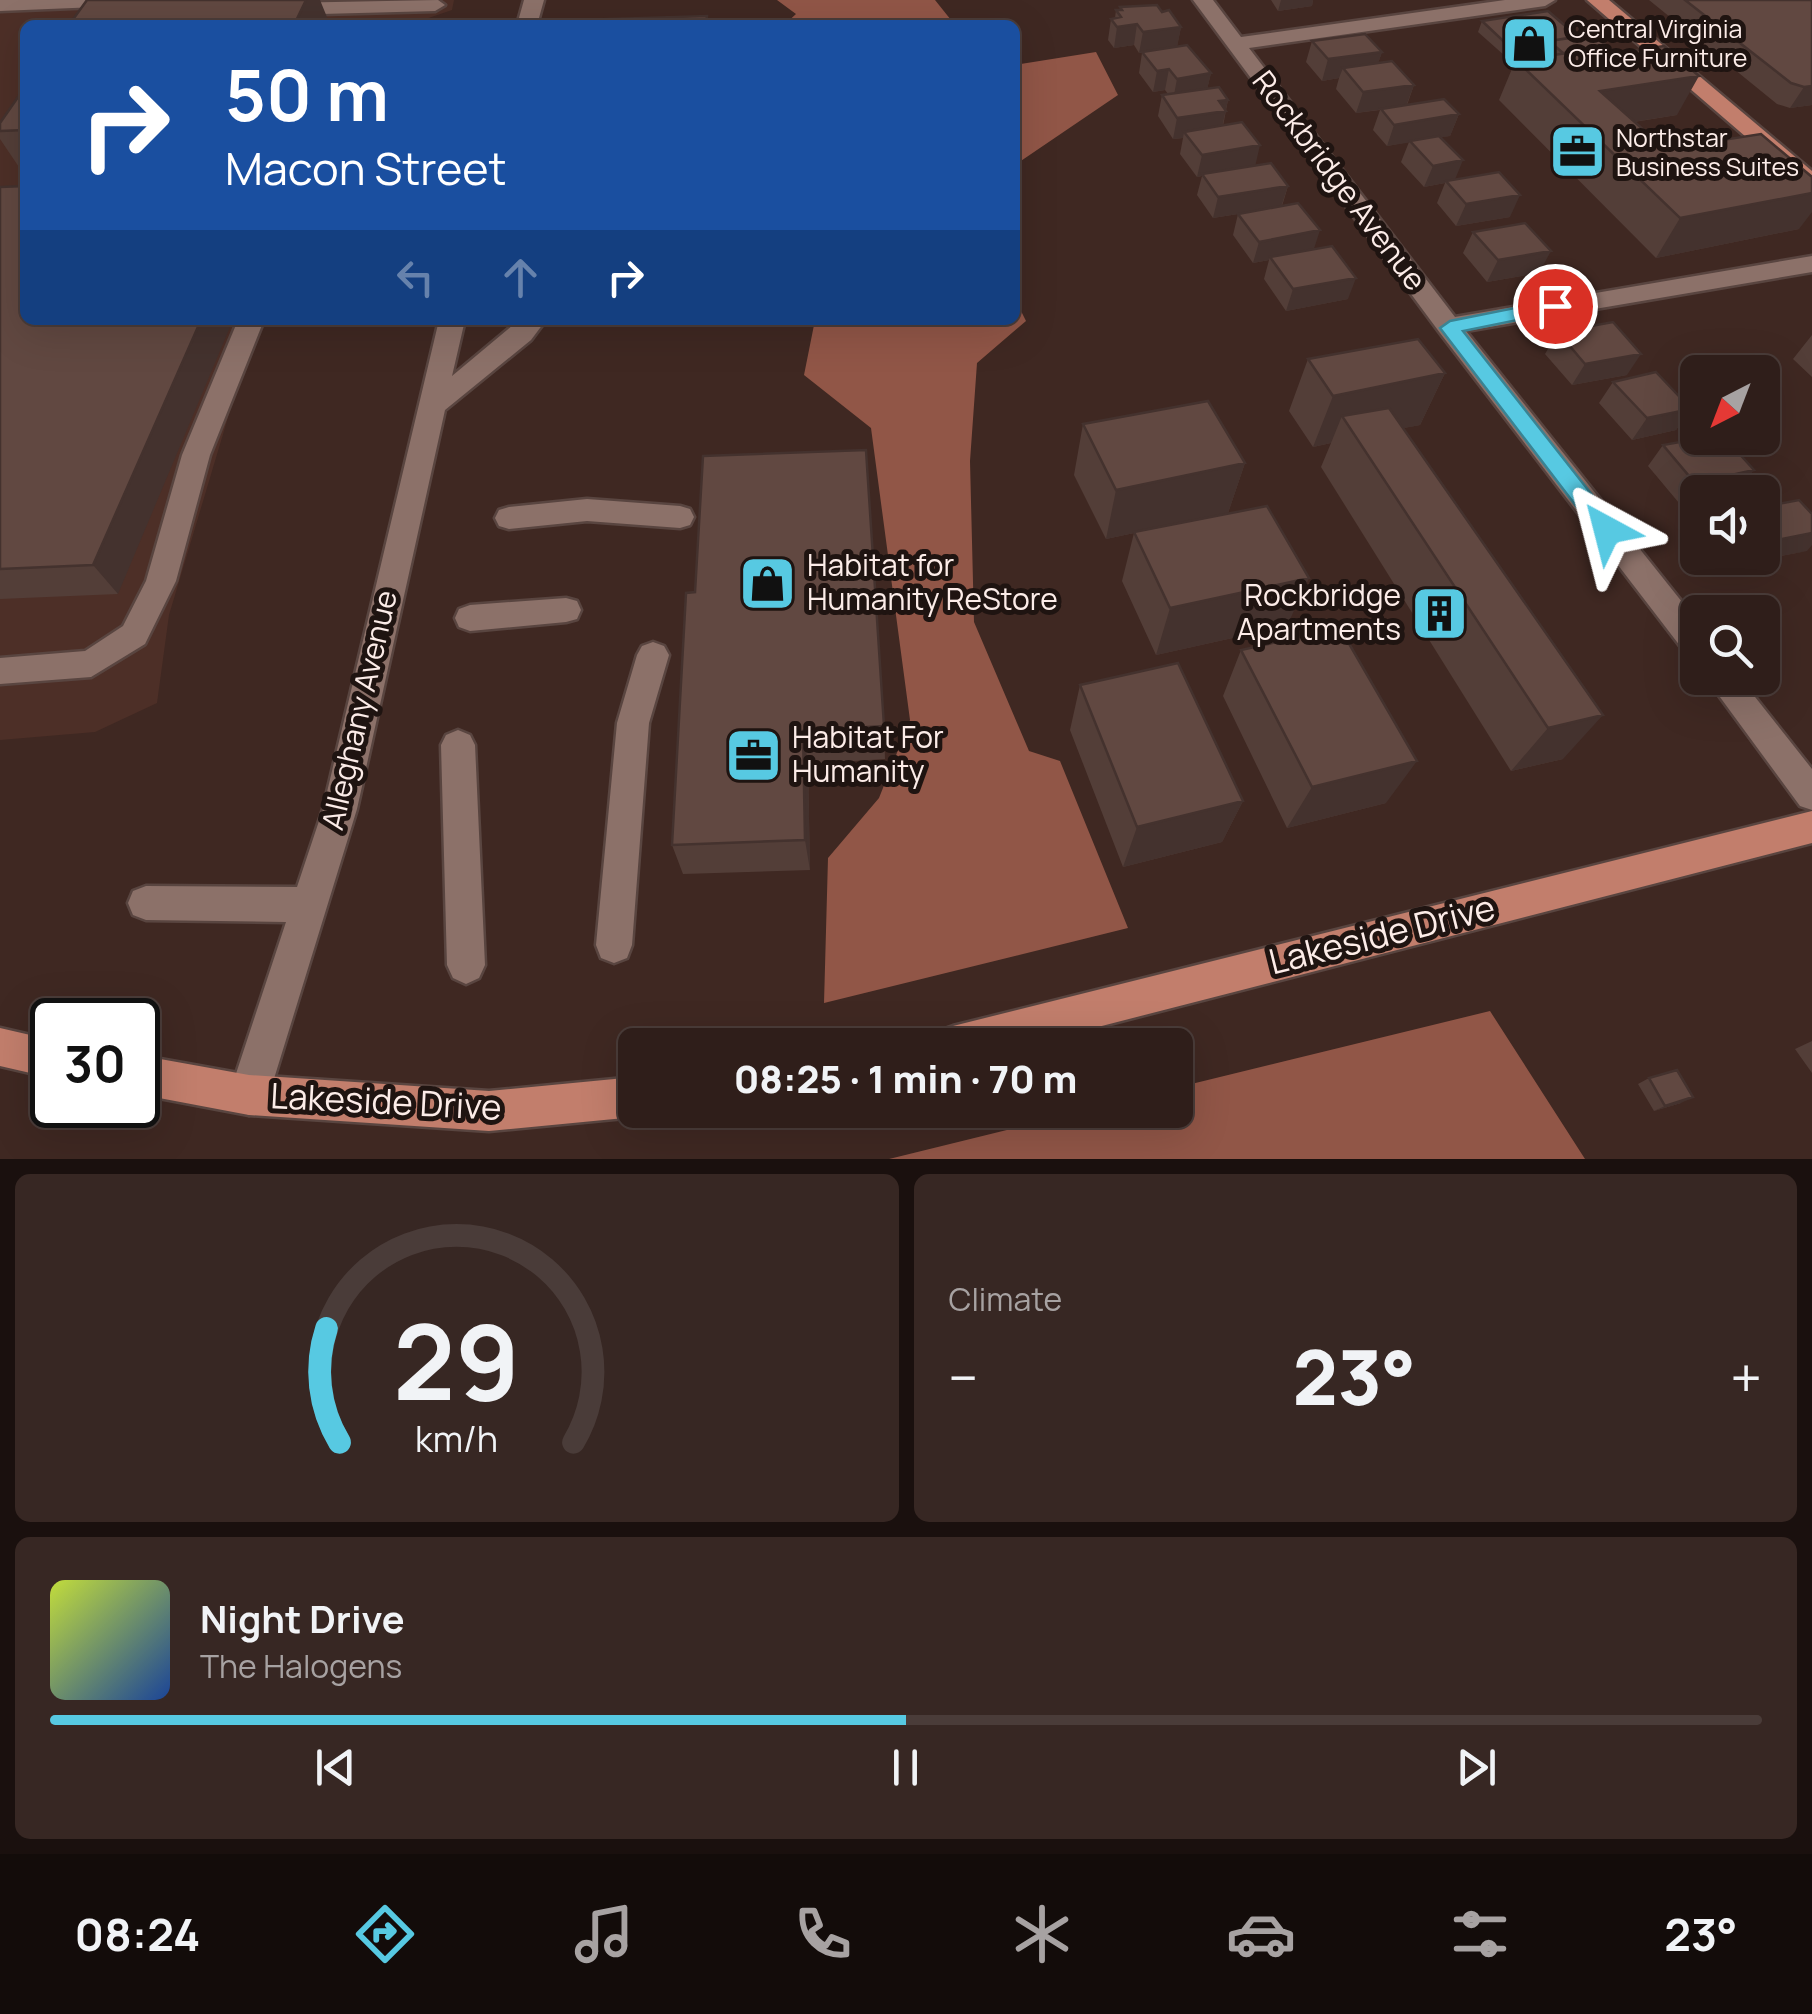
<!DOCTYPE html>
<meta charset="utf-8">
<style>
body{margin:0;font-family:Manrope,sans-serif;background:#372723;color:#f1f3f6;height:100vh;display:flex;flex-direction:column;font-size:38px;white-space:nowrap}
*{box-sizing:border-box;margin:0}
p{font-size:32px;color:#a7a2a2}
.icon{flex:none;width:55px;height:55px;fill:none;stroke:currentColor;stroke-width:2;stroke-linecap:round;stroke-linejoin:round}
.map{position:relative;height:1159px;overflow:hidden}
.drawer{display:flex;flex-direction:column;gap:15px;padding:15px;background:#1a100e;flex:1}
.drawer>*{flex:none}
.banner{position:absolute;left:20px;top:20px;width:1000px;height:305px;border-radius:15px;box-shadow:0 10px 40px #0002,0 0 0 2px #4a3c39;background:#1a4fa0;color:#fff;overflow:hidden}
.needle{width:65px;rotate:222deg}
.tools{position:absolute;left:1680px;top:355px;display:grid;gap:20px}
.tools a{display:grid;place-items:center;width:100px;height:100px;border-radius:15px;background:#2f1e1a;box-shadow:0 10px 40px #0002,0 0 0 2px #4a3c39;font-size:50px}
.speed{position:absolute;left:30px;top:998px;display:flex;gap:20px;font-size:50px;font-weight:700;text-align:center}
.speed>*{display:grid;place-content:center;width:130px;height:130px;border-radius:50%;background:#2f1e1a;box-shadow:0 10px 40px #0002,0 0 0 2px #4a3c39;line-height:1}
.speed .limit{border:5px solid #111;border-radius:15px;background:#fff;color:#111}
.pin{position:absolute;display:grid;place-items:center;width:85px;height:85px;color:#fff;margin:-42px;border:5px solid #fff;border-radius:50%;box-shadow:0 2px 10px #0007}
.me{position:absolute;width:110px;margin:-55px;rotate:322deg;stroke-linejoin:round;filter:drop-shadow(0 0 8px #0008)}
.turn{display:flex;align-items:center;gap:35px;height:210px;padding:0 40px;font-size:45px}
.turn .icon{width:130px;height:130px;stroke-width:2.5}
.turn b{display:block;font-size:70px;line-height:85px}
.lanes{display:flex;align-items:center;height:95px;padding:0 40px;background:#0003;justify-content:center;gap:50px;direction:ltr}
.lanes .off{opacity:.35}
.big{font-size:75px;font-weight:800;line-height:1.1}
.drawer .widget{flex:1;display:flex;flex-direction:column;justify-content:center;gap:15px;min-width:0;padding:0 35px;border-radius:15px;background:#372723}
.drawer .dial{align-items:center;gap:0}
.dial svg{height:260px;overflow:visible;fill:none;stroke:#4a3c39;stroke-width:7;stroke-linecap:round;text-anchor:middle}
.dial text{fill:#f1f3f6;stroke:none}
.song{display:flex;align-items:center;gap:30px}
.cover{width:120px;height:120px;border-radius:15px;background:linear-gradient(135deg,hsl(70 70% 55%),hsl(220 70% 35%))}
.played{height:10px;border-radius:5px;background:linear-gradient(90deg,#57c9e2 50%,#4a3c39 50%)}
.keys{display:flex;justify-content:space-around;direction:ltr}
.heat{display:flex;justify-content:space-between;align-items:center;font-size:55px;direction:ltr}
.drawer .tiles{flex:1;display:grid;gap:15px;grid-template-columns:1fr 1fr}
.widget:last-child{grid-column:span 2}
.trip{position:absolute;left:618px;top:1028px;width:575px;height:100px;border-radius:15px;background:#2f1e1a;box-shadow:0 10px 40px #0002,0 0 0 2px #4a3c39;font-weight:800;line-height:100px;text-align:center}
.tab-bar{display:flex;height:160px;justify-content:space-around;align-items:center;background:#130c0a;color:#a7a2a2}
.tab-bar .icon{width:70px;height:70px}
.tab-bar .current{color:#57c9e2}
.tab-bar b{font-size:45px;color:#f1f3f6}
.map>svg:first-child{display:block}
</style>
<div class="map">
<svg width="1812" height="1159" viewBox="0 0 1812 1159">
<rect width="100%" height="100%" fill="#3f2822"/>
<path fill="#4d2f27" d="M0,0H454L452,10L408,25H25V320H264L238,384L169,615L157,703L95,732L0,740Z"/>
<path fill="#915647" d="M777,0H935L955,25H784L796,14Z
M1096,52L1118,95L1015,165V65Z
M1015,299L1026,321L977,363L970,461L974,622L1029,751L1060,761L1128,928L824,1003L828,858L879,798L910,720L871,428L804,375L815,320H1015Z
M1490,1011L1585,1159H889L1088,1110H1175V1088Z"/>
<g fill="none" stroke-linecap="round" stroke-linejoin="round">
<defs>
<path id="minor" d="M0,0H106L107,1L97,7L0,11Z
M438,0L445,5L435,11L283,15L273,9L283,3Z
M524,0H544L537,25H517Z
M1193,0H1213L1241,37L1505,0H1555L1545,6L1249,48L1455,317L1812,256V272L1466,331L1698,622V659L1687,655L1440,333Z
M238,320H264L210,455L176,581L145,644L91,677L0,684V658L85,651L123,626L146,581L182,455Z
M439,320H465L452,376L519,320H546L531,340L445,410L357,809L269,1095L263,1109L249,1115L235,1109L229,1095L286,922L146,920L133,915L128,903L133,891L146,886L297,887L323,809Z
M587,499L680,506L690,509L694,517L690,525L680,528L587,521L509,529L499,526L495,518L499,510L509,507Z
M566,598L577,601L581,610L577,619L566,622L470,631L459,627L455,618L459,609L470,605Z
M653,642L664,646L669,655L649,723L632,945L627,958L614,963L601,958L596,945L617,723L637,655L642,646Z
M1706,678H1740L1812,769V810L1800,806Z
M458,730L470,735L475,745L485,965L479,978L466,984L453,978L447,965L441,745L446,735Z"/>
<path id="major" d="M1587,0H1609L1812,171V189L1804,187Z
M1812,811V843L1028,1045H934L939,1031L953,1026Z
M0,1028L52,1040V1078L0,1066Z
M138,1055L249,1075L489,1091L635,1077V1110H650L635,1117L489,1131L249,1115L138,1094Z"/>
</defs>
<use href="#minor" stroke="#594540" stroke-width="5"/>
<use href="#major" stroke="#594540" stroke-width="5"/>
<use href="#minor" fill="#8c7169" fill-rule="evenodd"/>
<use href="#major" fill="#c27e6c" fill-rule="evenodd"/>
</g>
<path fill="#533e38" d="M1271,0H1313L1312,6L1278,11Z
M1649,0H1810L1812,1V105L1790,108L1777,104Z
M1120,7L1162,12L1181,27L1177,46L1211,73L1207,89L1228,100L1223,126L1255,165L1288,186L1282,206L1348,299L1286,311L1264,279L1269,260L1253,263L1233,235L1238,214L1213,218L1197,195L1202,176L1197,177L1180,154L1183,138L1173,139L1158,116L1162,95L1168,94L1165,90L1153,92L1139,73L1142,53H1139L1134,45L1114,48L1108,40L1111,19L1115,18L1116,10H1120Z
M1482,21L1578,37L1677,115L1634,122L1665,149L1799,229L1656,258L1499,100L1514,64L1478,32Z
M1312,41L1382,52L1378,63L1414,85L1407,105L1459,114L1450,136L1440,137L1454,180L1510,217L1456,226L1437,203L1445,183L1424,187L1401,162L1409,142L1387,146L1373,130L1380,110L1356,113L1336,89L1339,78L1322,81L1306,62Z
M25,87V170H21L0,139V123Z
M0,187L118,594L0,599Z
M1473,232L1539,273L1487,282L1463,253Z
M1558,332L1627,375L1572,385L1545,354Z
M1812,335V377L1793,359Z
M1308,359L1445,373L1420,425L1403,428L1563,759L1511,771L1321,467L1331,443L1313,447L1289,411Z
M1613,382L1691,409L1676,430L1632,440L1599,403Z
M1083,424L1245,463L1228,513L1287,626L1156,655L1122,581L1134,533L1106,539L1074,475Z
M1663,445L1737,491L1698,492V499L1679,503L1648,466Z
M1807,551L1728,566L1721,558H1762Z
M686,593L884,726L885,759L808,764L810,870L683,874L672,845Z
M1241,650L1386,803L1287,828L1223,696Z
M1080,685L1243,801L1222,842L1123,867L1070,730Z
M1812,1041V1073L1795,1049Z
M1649,1078L1681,1103L1654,1111L1638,1084Z"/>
<path fill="#44322e" d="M306,0H320L329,22L327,25H294Z
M1281,0H1313L1312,6L1278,11Z
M1137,24L1134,45L1114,48L1117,27Z
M1181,27L1177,48L1139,53L1143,32Z
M1546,49L1541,60H1516L1513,64L1517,54Z
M1382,52L1375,73L1343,68L1339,78L1322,81L1328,59Z
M1169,69L1165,90L1153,92L1157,71Z
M1211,73L1206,94L1173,100L1177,79Z
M1699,76L1677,115L1587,129L1600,91Z
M1414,85L1406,106L1356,113L1363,92Z
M1812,86V105L1790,108L1804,87Z
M1228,100L1221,132H1184L1183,138L1173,139L1177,118L1219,101Z
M1459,114L1450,136L1387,146L1394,125Z
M1260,145L1255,167L1202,174V176L1197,177L1202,155Z
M1463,160L1454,182L1446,181L1445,183L1424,187L1433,166Z
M1288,186L1281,207L1213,218L1218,197Z
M1812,193V212L1799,229L1656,258L1680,218Z
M1520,195L1510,217L1456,226L1466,204Z
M1320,230L1313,252L1270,257L1269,260L1253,263L1259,242Z
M1551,251L1539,273L1487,282L1498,260Z
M1356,278L1348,299L1286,311L1293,289Z
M201,320H233L118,594L93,565Z
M1641,354L1627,375L1572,385L1585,364Z
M1445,373L1420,425L1356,438L1342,416L1331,443L1313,447L1333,396Z
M1691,409L1676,430L1632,440L1647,418Z
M1245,463L1228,513L1106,539L1116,490Z
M1754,470L1737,491L1698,492V499L1679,503L1695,483Z
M1812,533V545L1807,551L1728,566L1736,558H1762V543Z
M1309,578L1287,626L1156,655L1170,608Z
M1603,715L1563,759L1511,771L1548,728Z
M803,731L808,764L810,870L805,840Z
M1417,761L1386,803L1287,828L1312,787Z
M1243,801L1222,842L1123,867L1137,827Z
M1693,1097L1681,1103L1654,1111L1665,1106Z"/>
<path fill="#614841" stroke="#44322e" stroke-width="2.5" d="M87,0H306L294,25H69Z
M1685,0H1810L1812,1V86L1804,87L1791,83Z
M1157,5L1162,12L1169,10L1181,27L1143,32L1137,24L1117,27L1111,19L1121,17L1116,10H1122L1120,7Z
M1548,11L1578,37L1549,41L1546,49L1517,54L1482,21Z
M707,16L706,25H578L579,20Z
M1365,34L1382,52L1328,59L1312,41Z
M1587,35L1595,36L1614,52L1581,58L1575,52L1563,53L1549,41Z
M1187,45L1211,73L1177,79L1169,69L1157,71L1142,52Z
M1664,46L1699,76L1600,91L1665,149L1761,134L1812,177V193L1680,218L1516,60L1575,52L1581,58Z
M1392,61L1414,85L1363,92L1343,68Z
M25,87V130L0,131V123Z
M1219,87L1228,100L1219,101L1226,111L1177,118L1162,95Z
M1444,99L1459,114L1394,125L1381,109Z
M1242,122L1260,145L1202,155L1184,132Z
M1439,136L1463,160L1433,166L1410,141Z
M1271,163L1288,186L1218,197L1202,174Z
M1499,172L1520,195L1466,204L1446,181Z
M25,186V320H201L93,565L0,569V187Z
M1298,203L1320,230L1259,242L1238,214Z
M1525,223L1551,251L1498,260L1473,232Z
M1332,246L1356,278L1293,289L1270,257Z
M1613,322L1641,354L1585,364L1558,332Z
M1418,339L1445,373L1333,396L1308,359Z
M1656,372L1691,409L1647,418L1613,382Z
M1208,401L1245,463L1116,490L1083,424Z
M1389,408L1603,715L1548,728L1342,416Z
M1702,438H1725L1754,470L1695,483L1663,445Z
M866,450L884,726L803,731L805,840L672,845L686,593L695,592L703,456Z
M1799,500L1812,514V533L1762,543V507Z
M1267,506L1309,578L1170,608L1134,532Z
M1340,628L1417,761L1312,787L1241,650Z
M1178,663L1243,801L1137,827L1080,685Z
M1677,1070L1693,1097L1665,1106L1649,1078Z"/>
<path fill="#57c9e2" stroke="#398393" stroke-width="2.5" d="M1555,300L1562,302V311L1463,331L1615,524L1618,530L1615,536H1599L1440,328L1450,321Z"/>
<defs>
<symbol id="shop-square" viewBox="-11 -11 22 22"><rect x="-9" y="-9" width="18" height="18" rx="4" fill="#57c9e2" stroke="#1f1411"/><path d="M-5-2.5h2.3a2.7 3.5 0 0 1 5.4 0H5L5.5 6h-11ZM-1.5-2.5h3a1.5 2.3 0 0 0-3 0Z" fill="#111"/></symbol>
<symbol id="office-square" viewBox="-11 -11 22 22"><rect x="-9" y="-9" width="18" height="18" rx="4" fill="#57c9e2" stroke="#1f1411"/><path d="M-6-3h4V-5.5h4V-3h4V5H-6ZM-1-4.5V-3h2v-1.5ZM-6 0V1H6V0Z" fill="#111"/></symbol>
<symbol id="building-square" viewBox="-11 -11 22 22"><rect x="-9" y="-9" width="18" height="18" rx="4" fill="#57c9e2" stroke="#1f1411"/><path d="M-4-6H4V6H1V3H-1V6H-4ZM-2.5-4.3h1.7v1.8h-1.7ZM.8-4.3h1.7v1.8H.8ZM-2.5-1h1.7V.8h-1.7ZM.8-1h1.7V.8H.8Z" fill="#111"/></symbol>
</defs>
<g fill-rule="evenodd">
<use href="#shop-square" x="1498" y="12" width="63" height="63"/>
<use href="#office-square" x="1546" y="120" width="63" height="63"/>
<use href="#shop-square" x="736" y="552" width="63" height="63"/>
<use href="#building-square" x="1408" y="582" width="63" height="63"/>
<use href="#office-square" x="722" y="724" width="63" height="63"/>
</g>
<g text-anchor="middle" stroke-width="10" stroke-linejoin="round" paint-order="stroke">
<g font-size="25" fill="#fcece8" stroke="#1f1411" text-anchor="start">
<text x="1568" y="38">Central Virginia<tspan x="1568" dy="29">Office Furniture</tspan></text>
<text x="1616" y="147">Northstar<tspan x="1616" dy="29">Business Suites</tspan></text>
</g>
<g font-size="30" fill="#fcece8" stroke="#1f1411">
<text transform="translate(1339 181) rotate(53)" y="10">Rockbridge Avenue</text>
<text transform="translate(360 710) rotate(-77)" y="10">Alleghany Avenue</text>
</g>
<g font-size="30" fill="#fcece8" stroke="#1f1411" text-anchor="start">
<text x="807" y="576">Habitat for<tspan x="807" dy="34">Humanity ReStore</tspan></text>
<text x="1401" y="606" text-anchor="end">Rockbridge<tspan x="1401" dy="34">Apartments</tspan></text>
<text x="792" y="748">Habitat For<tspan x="792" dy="34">Humanity</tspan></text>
</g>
<g font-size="35" fill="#fcece8" stroke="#1f1411">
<text transform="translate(1382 935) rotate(-14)" y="12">Lakeside Drive</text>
<text transform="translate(386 1102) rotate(3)" y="12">Lakeside Drive</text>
</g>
</g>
</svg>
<div class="tools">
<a><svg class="needle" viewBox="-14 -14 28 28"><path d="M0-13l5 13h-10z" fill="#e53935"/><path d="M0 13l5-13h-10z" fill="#a7a2a2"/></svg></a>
<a><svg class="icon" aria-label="sound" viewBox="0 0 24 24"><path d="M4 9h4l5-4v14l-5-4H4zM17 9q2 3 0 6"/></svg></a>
<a><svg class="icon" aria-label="search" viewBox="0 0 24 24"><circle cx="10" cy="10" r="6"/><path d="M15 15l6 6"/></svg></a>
</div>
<div class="speed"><div class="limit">30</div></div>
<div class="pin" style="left:1555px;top:306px;background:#d93025"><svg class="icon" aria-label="arrive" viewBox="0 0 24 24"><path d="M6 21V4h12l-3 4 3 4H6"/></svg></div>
<svg class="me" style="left:1607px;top:530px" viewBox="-20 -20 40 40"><path d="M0-17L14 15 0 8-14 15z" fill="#57c9e2" stroke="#fff" stroke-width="4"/></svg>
<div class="trip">08:25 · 1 min · 70 m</div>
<div class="banner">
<div class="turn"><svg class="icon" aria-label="right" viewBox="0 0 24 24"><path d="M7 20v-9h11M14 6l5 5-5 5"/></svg><div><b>50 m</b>Macon Street</div></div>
<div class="lanes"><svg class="icon off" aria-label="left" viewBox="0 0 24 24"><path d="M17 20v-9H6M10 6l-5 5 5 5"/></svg><svg class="icon off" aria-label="ahead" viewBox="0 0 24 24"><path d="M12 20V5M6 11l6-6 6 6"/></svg><svg class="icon" aria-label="right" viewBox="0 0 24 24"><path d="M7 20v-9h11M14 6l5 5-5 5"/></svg></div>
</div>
</div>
<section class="drawer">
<div class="tiles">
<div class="widget dial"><svg viewBox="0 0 100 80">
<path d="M14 69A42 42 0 1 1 86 69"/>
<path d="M14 69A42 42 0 0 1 10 34" stroke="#57c9e2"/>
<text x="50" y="56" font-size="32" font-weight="700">29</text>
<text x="50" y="72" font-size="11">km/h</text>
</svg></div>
<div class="widget"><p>Climate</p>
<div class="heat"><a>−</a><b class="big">23°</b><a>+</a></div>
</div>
<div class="widget">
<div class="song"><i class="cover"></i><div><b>Night Drive</b><p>The Halogens</p></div></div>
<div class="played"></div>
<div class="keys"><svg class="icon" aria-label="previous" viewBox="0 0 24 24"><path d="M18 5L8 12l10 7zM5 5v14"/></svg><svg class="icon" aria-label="pause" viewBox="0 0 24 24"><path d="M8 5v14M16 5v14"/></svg><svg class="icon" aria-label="next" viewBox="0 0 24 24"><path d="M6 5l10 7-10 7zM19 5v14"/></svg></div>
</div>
</div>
</section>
<nav class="tab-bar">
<b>08:24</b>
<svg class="icon current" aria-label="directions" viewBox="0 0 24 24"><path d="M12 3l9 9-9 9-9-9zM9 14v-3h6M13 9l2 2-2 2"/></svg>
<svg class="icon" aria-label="music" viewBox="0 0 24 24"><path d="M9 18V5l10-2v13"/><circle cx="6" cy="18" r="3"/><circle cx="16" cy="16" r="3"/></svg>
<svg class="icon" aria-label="phone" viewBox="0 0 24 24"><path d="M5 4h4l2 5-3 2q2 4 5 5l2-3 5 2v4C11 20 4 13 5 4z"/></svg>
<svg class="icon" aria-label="climate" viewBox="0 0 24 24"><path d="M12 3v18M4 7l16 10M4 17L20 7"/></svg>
<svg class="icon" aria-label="car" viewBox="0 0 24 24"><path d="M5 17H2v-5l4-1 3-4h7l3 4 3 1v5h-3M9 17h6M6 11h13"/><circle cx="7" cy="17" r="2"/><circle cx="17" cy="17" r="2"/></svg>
<svg class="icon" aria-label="filters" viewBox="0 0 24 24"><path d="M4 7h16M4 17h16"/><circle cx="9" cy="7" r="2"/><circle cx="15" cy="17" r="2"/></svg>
<b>23°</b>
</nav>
